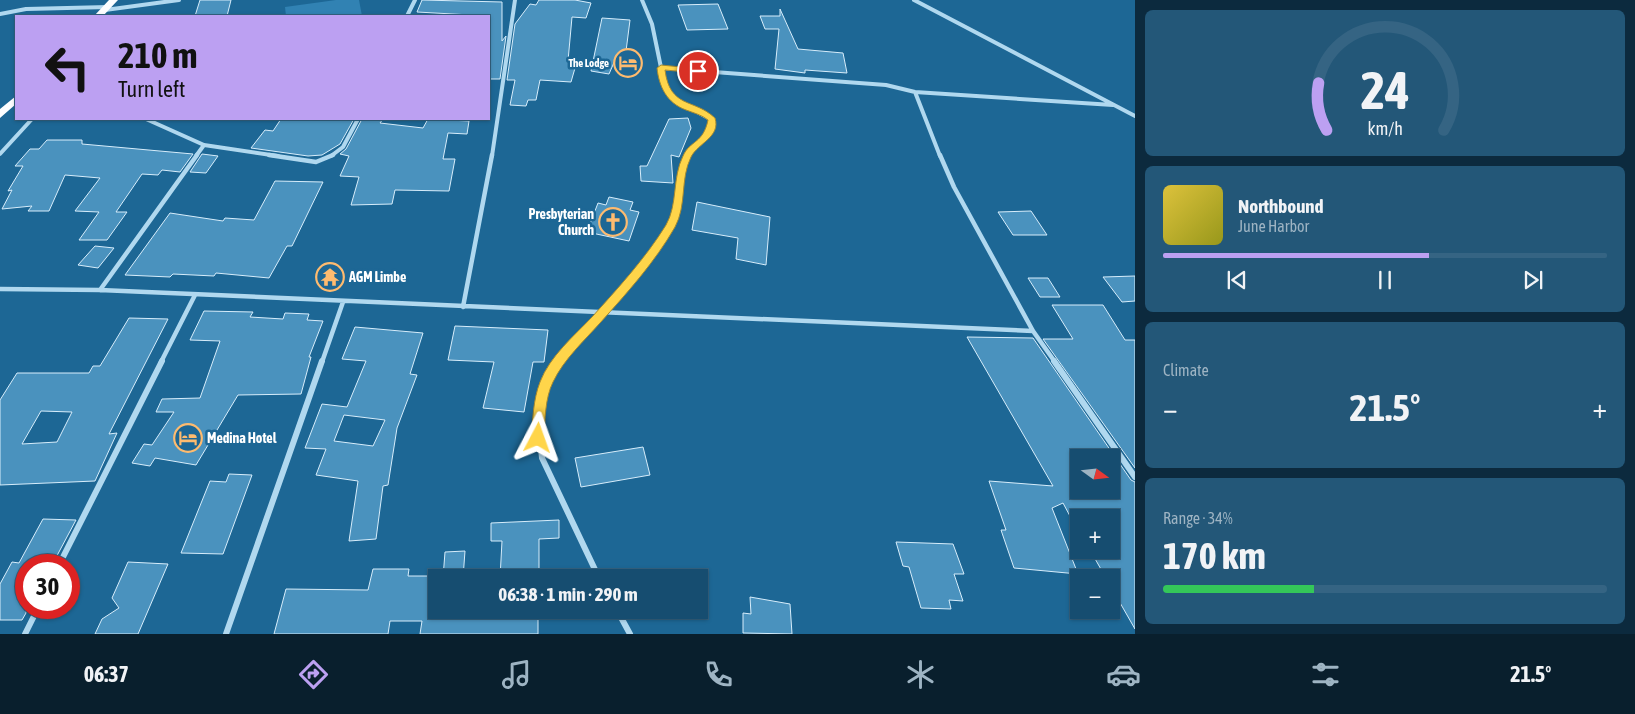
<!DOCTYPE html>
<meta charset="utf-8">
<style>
body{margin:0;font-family:"Asap Condensed",sans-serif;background:#235778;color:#f1f3f6;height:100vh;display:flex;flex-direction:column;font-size:19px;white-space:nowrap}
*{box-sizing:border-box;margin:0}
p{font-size:16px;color:#9eb4c3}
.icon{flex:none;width:28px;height:28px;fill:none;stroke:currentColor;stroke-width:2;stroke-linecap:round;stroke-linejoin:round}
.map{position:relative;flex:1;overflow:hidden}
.drawer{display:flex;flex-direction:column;gap:10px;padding:10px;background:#0c2a3e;width:500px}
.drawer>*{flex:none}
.banner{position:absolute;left:15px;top:15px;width:475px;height:105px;border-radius:0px;box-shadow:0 1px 4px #0004,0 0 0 1px #356483;background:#bca0f2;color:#111;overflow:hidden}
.needle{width:32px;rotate:105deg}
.tools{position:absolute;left:1070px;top:449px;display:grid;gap:10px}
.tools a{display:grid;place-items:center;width:50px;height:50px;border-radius:0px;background:#164d70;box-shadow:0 1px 4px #0004,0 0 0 1px #356483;font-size:25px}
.speed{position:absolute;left:15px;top:554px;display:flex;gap:10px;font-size:25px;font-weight:700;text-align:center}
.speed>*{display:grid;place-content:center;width:65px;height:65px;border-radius:50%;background:#164d70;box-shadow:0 1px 4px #0004,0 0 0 1px #356483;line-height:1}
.speed .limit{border:8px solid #d22;background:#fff;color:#111}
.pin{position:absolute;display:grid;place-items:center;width:42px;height:42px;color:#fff;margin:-21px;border:2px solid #fff;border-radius:50%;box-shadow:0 1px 5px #0007}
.me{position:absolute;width:55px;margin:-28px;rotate:4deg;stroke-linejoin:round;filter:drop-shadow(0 0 4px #0008)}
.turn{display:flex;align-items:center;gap:18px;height:105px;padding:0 20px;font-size:22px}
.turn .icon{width:65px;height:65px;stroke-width:2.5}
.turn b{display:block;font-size:35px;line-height:42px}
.big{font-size:38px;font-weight:700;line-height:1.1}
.drawer .tile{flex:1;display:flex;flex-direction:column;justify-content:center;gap:8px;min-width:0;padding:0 18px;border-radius:8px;background:#235778}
.drawer .dial{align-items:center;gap:0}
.dial svg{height:130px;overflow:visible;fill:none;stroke:#356483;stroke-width:7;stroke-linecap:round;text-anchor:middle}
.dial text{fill:#f1f3f6;stroke:none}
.song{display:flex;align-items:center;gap:15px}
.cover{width:60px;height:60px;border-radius:8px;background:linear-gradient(135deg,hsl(50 70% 55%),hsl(60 70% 35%))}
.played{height:5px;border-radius:2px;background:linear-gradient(90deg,#bca0f2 60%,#356483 60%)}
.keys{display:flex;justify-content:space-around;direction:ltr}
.heat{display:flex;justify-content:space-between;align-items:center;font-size:28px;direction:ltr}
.charge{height:8px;border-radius:4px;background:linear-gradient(90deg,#34c759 34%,#356483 0)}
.trip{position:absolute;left:428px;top:569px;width:280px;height:50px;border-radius:0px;background:#164d70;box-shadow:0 1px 4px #0004,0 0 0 1px #356483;font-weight:700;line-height:50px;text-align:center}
.tab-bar{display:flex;height:80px;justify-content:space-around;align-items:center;background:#091f2d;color:#9eb4c3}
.tab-bar .icon{width:35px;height:35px}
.tab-bar .selected{color:#bca0f2}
.tab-bar b{font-size:22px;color:#f1f3f6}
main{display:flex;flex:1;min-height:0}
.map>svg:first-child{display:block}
</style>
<main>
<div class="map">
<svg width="1135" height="634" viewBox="0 0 1135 634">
<rect width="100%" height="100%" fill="#1d6795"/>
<path fill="#3182b3" d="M336,0H359L362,16H286L285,7Z"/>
<path fill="#4a92be" stroke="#d7edfb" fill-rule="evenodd" d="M200,0H231L227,16H195Z
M422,0L502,2V41L506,36L500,79H489V16L417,12Z
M539,0H575L591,3L586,18L572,17L568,61H577L571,82L540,80L536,100H528L526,106L510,105L515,80H507L515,24L530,4L536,5Z
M718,4L728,29L687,30L678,5Z
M780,9L798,49L843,53L847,73L805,70V73L775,69L779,29H765L760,16H780Z
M602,18L630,20L625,59L616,58L609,74L591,71Z
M688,118L691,128L679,157L671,155L673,183L641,181L640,166H647L669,119Z
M281,119H354L340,144L322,155L308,156L251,148L265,130L273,131Z
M362,119H383L380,123L423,128L428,119L469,121L467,134L448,133L443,159H455L449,191L395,190L392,204L351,205L359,177L340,176L349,156L340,154L346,149Z
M47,140H82V144L193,154L180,172L162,170L158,175L142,174L116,212H127L107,240H79L99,212L75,211L100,178L65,175L49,211H28L32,206L2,209L12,190L8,191L23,166H15L30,149H39Z
M202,154L218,156L206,173L190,172Z
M275,181L323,182L292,246H287L269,278L216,273L214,276L173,274L170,277L125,275L170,213L223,221L225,218L254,220Z
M609,197L633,202L630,210L639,212L629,241L587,232L598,203L606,205Z
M697,202L770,217L766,265L736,259L738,238L692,230Z
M1031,211L1047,235H1013L998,212Z
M95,246L114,248L98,268L78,265Z
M1135,276V301L1122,302L1103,277Z
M1028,278H1048L1060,297H1040Z
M1052,305H1103L1125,340H1135V468L1043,339H1073Z
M204,311L253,312L250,317L283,319L285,313L309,314L307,320L323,321L309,357H311L301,394L238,395L196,465L155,458L150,466L132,463L144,444L152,445L174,412H156L162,399L200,398L220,341L190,340Z
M129,318L168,319L109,434L117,433L95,481L0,485V400L17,373H89L93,366H100ZM41,411L72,412L57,442L22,444Z
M455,326L548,330L544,362H533L524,412L483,408L494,362L448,360Z
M355,327L423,333L410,374L417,375L397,428L388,485L383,486L376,539L349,541L358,481L316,475L326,449L305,448L322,404L347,407L366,361L342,359ZM344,415L385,420L373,446L334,441Z
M967,337L1033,338L1131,480L1135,482V629L1111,587V578H1106L1090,550H1111V518H1071L1063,503L1052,508L1078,574L1014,568L1001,530H1006L989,481L1053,486ZM1079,458H1111V490H1079Z
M643,447L650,475L581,487L575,458Z
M229,474L252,475L223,554L181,553L210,481L226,482Z
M43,519L76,520L52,565H26V613L22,620H0V584L12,562L19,563Z
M559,520V538L539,539V578H500L502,541H491V523Z
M896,542L953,544L964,574H954L963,601L949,600L951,609L921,608L909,567L903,566Z
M465,551L463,578H443L445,552Z
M128,562L168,564L138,634H95L102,619L119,608L112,598Z
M373,569H409L408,576H436V610L538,611V634H420L422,621H390L388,634H274L286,589L368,590Z
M750,597L790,604L792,634L743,633V613L751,614Z"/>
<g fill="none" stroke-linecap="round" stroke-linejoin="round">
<path stroke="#b0d8ef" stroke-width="4" d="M642,0L652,24L665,87L679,102L712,120L709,133L687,156
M914,0L1135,116
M105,10L179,0
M0,14L26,9L108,7
M407,16L415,0
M661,68L886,85L915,92L1113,105
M915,92L940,156
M146,119L204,145L196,156
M204,145L278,156
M0,154L32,119
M331,156L343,147L358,119
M492,156L515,0"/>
<path stroke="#b0d8ef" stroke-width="4.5" d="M269,155L316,162L333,155
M940,155L954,187L1033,331L1055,362
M0,289L100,290L1033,331
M100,290L197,155
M463,307L492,155
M161,362L195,295
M322,362L343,302
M558,362C594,315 643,280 671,226C682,204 676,177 688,155"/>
<path stroke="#b0d8ef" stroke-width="6" d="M559,361L546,383L541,401L539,430L542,458L599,578
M1054,361L1135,477
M59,565L162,361
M617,610L630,634
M25,634L38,608
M226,634L322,361"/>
<path fill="#fcfeff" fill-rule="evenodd" d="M109,0H118L103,16H94Z
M16,96V104L0,118V109Z"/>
</g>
<path fill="#ffd54a" stroke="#a68a30" d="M661,65L701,69L702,71L698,73L665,70C670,109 694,98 715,118C721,137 698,143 691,157C680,179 687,205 675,227C655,262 627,293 600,323C584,341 564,359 553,382C545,398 545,420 544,438L542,442L538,444L533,442L531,438C533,419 533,400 540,382C550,356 574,336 592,317C618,288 645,259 666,225C678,204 672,178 683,156C690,140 703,144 708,120C702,115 694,113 686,110C667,103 659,87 657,68Z"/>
<defs>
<symbol id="hotel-ring" viewBox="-11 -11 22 22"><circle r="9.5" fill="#1d6795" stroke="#febb6f" stroke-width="1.5"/><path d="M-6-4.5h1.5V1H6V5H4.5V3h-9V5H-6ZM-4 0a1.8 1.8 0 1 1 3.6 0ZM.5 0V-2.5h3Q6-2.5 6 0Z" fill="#febb6f"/></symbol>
<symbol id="church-ring" viewBox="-11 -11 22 22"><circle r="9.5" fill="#1d6795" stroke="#febb6f" stroke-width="1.5"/><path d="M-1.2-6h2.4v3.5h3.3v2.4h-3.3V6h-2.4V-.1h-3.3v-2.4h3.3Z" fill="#febb6f"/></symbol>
<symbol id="temple-ring" viewBox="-11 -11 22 22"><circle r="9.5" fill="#1d6795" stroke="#febb6f" stroke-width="1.5"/><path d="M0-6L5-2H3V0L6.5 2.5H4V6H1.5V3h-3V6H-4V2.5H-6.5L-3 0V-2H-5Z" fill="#febb6f"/></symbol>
</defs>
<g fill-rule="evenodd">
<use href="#hotel-ring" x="612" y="47" width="32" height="32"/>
<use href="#church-ring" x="597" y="206" width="32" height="32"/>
<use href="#temple-ring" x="314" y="261" width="32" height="32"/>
<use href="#hotel-ring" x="172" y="422" width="32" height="32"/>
</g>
<g text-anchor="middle" stroke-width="5" stroke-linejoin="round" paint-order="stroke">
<g font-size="11" font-weight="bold" fill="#fff" stroke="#1d6795" text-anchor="end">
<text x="609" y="67">The Lodge</text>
</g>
<g font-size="14" font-weight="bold" fill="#fff" stroke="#1d6795" text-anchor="start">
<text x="594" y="219" text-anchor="end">Presbyterian<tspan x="594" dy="16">Church</tspan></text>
<text x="349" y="282">AGM Limbe</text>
<text x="207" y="443">Medina Hotel</text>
</g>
</g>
</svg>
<div class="tools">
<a><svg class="needle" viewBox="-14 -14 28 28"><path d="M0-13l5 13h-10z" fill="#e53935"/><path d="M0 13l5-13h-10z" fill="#9eb4c3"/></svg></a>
<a>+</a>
<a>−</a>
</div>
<div class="speed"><div class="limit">30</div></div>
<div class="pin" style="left:698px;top:71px;background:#d93025"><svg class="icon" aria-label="arrive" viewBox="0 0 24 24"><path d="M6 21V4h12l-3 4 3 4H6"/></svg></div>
<svg class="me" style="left:538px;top:438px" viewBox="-20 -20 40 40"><path d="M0-17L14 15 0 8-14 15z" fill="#ffd54a" stroke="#fff" stroke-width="4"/></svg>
<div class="trip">06:38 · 1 min · 290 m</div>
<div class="banner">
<div class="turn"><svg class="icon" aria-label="left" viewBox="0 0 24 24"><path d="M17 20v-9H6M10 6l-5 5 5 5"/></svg><div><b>210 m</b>Turn left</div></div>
</div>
</div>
<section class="drawer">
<div class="tile dial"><svg viewBox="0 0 100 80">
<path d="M14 69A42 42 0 1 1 86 69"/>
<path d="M14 69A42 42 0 0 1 9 40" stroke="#bca0f2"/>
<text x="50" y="56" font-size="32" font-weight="700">24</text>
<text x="50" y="72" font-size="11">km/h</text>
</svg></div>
<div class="tile">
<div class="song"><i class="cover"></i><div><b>Northbound</b><p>June Harbor</p></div></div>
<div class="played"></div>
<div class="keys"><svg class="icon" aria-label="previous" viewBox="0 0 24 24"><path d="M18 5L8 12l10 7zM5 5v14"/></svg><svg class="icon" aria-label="pause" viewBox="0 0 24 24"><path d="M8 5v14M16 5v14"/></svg><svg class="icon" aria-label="next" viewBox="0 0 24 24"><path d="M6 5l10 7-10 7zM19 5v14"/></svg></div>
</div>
<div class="tile"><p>Climate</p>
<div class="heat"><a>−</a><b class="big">21.5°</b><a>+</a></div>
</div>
<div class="tile"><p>Range · 34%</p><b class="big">170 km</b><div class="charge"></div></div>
</section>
</main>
<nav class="tab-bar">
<b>06:37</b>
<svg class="icon selected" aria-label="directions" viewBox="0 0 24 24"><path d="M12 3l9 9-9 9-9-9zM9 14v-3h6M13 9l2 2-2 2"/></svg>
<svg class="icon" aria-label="music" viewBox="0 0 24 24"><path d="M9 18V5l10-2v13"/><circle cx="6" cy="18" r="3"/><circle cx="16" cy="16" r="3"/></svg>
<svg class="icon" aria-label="phone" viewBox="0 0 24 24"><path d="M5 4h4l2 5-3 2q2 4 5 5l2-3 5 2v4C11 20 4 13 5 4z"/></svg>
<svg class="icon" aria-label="climate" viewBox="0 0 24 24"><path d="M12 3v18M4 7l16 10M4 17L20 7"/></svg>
<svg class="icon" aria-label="car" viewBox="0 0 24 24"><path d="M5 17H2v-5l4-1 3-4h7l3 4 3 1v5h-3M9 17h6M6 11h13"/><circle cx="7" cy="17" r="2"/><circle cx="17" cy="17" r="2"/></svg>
<svg class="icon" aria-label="filters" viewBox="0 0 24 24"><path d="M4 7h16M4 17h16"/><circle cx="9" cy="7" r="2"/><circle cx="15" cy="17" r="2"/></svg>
<b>21.5°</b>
</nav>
